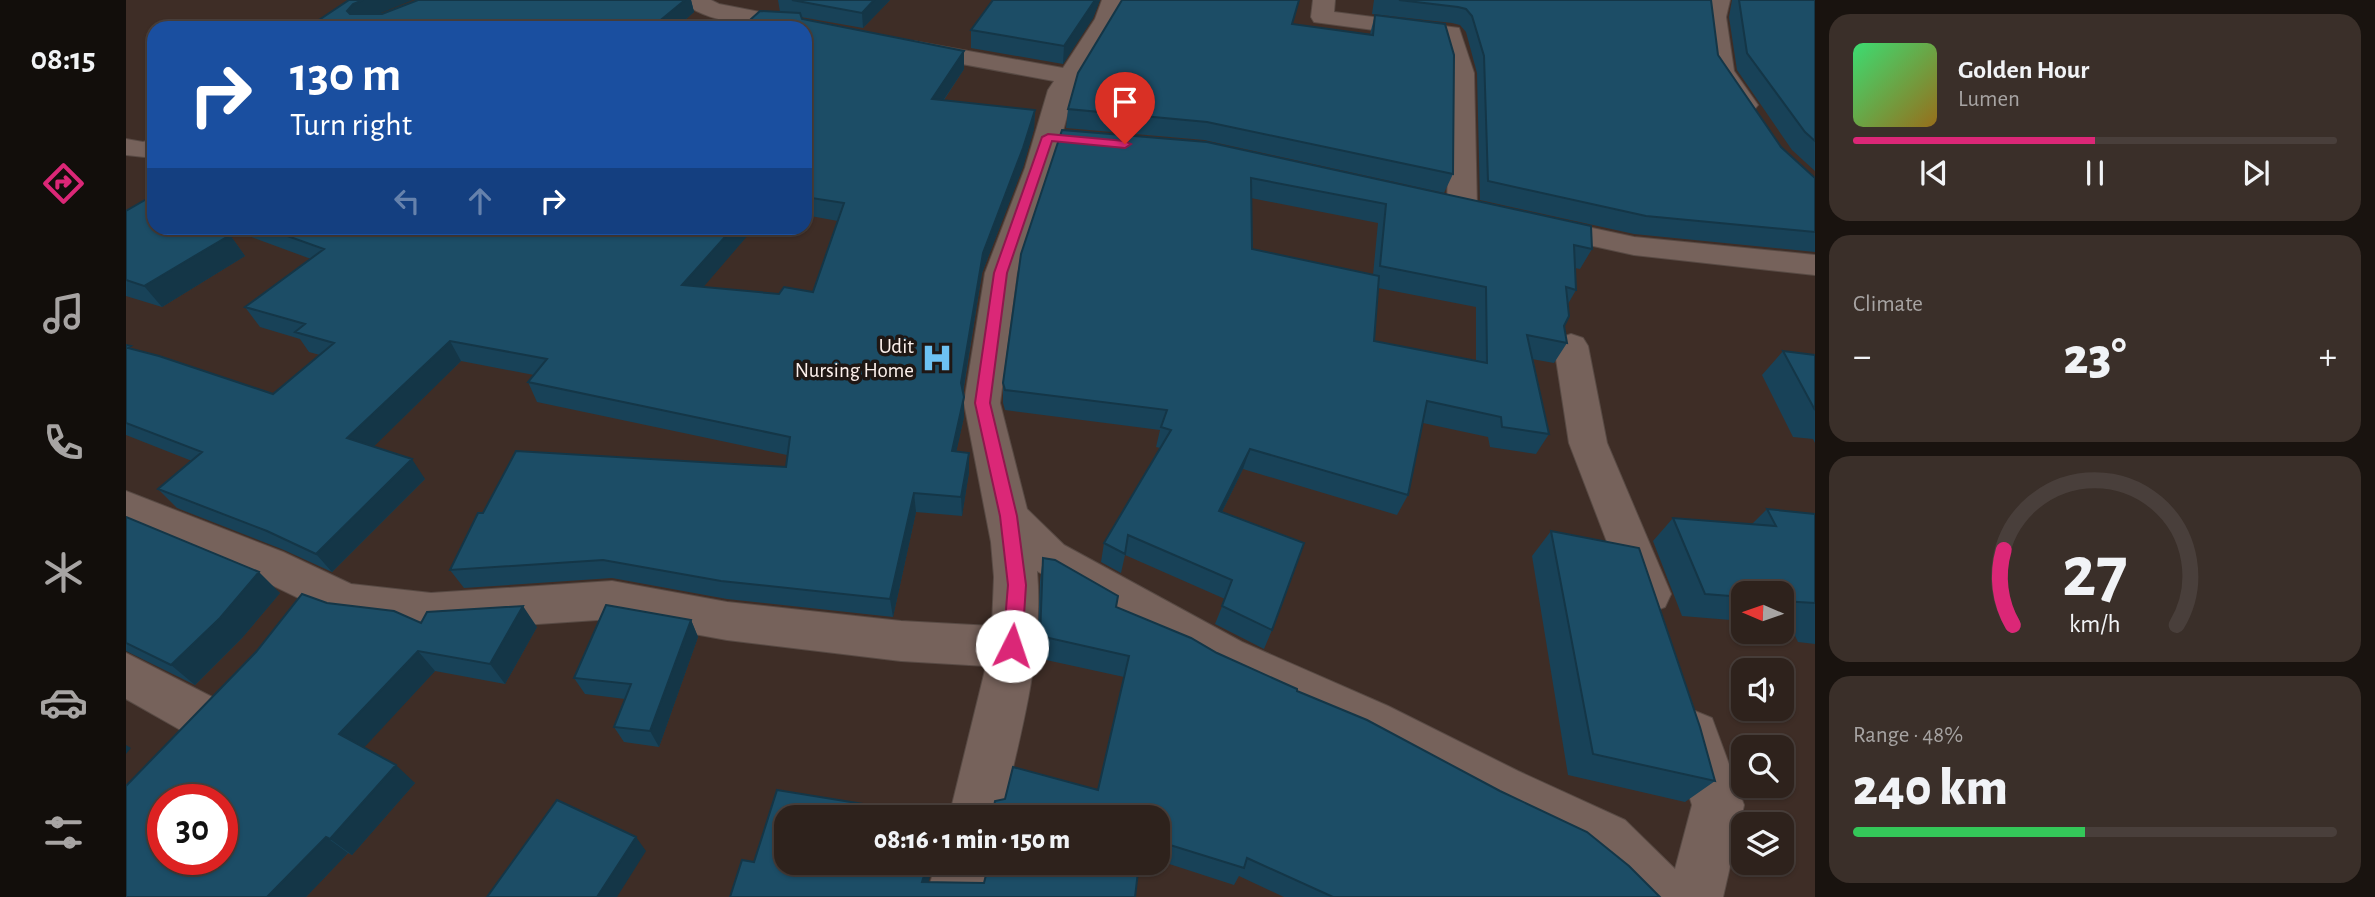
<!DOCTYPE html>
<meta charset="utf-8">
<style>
body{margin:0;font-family:"Alegreya Sans",sans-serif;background:#3a2f29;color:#f1f3f6;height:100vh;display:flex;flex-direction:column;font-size:26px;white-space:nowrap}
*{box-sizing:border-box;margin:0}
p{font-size:23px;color:#a7a4a3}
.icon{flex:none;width:38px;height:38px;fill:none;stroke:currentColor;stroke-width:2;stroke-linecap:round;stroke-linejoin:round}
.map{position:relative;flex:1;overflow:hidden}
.sheet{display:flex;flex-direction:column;gap:14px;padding:14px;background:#19130f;width:560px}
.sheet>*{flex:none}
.banner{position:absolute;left:21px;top:21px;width:665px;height:214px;border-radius:21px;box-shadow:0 2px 5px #0004,0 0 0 2px #493f3b;background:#1a4fa0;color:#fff;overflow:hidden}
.needle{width:46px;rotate:272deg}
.controls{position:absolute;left:1605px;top:581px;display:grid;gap:14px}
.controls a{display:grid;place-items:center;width:63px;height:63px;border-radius:14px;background:#2e221c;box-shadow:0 2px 5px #0004,0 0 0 2px #493f3b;font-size:35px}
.speed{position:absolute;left:21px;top:784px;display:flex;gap:14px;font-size:35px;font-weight:700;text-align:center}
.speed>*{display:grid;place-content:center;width:91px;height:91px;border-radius:50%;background:#2e221c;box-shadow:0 2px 5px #0004,0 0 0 2px #493f3b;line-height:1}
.speed .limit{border:10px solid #d22;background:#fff;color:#111}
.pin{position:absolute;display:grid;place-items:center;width:60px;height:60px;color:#fff;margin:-72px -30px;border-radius:50% 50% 50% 0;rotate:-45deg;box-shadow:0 0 7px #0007}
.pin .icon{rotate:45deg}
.me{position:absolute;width:77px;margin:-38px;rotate:4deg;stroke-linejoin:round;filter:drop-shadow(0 0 5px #0008)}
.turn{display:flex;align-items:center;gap:24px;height:147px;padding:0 28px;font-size:32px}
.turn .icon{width:91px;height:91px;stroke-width:2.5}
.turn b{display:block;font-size:49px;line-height:60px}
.lanes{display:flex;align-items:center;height:66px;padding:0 28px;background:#0003;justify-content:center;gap:35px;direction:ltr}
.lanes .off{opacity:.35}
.big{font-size:52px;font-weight:800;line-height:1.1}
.sheet .widget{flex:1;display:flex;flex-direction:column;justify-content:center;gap:10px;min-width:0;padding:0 24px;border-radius:21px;background:#3a2f29}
.sheet .dial{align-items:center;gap:0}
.dial svg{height:182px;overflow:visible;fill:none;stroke:#493f3b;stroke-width:7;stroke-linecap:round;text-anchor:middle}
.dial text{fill:#f1f3f6;stroke:none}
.song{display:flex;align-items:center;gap:21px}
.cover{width:84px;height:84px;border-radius:10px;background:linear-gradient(135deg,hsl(140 70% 55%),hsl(40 70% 35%))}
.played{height:7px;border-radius:4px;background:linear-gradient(90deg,#db2777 50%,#493f3b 50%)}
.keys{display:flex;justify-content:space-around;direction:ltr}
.heat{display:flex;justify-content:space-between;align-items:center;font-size:38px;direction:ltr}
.charge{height:10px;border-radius:5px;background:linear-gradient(90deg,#34c759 48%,#493f3b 0)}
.trip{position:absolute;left:648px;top:805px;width:396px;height:70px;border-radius:21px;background:#2e221c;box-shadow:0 2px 5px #0004,0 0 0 2px #493f3b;font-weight:800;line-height:70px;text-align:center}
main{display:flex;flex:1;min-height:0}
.dock{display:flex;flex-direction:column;width:126px;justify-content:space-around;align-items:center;background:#120e0b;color:#a7a4a3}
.dock .icon{width:49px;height:49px}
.dock .current{color:#db2777}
.dock b{font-size:32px;color:#f1f3f6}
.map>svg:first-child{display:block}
</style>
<main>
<nav class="dock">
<b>08:15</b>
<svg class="icon current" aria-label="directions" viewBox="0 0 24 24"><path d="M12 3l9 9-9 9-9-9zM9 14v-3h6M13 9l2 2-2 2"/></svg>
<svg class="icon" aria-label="music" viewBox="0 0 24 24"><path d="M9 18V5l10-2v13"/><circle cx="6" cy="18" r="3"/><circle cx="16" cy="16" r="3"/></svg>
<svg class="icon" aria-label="phone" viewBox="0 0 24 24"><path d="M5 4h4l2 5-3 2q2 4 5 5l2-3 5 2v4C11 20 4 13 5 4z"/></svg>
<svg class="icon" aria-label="climate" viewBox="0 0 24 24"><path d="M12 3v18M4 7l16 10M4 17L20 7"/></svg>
<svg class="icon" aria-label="car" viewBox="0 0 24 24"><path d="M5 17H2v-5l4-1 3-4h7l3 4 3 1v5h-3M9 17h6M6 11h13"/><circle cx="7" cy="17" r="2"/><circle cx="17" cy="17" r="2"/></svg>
<svg class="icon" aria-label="filters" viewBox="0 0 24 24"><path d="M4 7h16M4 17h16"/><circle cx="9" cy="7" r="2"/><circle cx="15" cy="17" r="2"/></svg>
</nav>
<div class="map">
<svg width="1689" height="897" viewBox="0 0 1689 897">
<rect width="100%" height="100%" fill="#3e2d26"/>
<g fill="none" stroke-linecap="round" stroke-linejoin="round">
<defs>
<path id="minor" d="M557,0H585L593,4L685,22L688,27L685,32L679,33V28C651,28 574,25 557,0Z
M976,0H998L991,19L948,90L927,168L891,273L874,403L901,509L938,545L1116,642L1262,706L1392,771L1499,820L1549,869L1566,805L1544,734L1552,718L1569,711L1586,718L1618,805L1597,897H1500L1461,858L1356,807L1228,738L1084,672L911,571C918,654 894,737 875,817H823L860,666L775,661L601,640L486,619L305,631L220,621L127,576L0,524V491L157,552L225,584L305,593L486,581L601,602L775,621L866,626L868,577L865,542L838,403L859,273L899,168L922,90L928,81L787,55L779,53L775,48L779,43L787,41L937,68L969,19Z
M1187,0H1209L1208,12L1333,28L1348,73L1351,209L1346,215L1336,218L1326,215L1321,209L1324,73L1315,39L1188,22L1185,17Z
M1582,0H1604L1600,17L1608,71L1632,105L1628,110L1619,113L1610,110L1584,71L1578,17Z
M0,139L17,142L28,139V158L0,155Z
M1415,217L1508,237L1689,255V275L1508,255L1404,232L1400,226L1404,220Z
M1445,334L1457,338L1462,346L1481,443L1545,594L1539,607L1523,613L1507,607L1501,594L1443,443L1428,346L1433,338Z
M0,653L92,700L99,716L92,732L75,739L58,732L0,699Z
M810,863H864L856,897H800Z"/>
</defs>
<use href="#minor" stroke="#584a44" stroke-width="2"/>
<use href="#minor" fill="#76625b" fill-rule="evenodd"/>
</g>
<path fill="#184258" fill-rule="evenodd" d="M292,0H565L568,12L550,28H181L256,14Z
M652,0H764L737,28L675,17L676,19L838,69L818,100L909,110L908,129L897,167L856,273L837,393L838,417L830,452L843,472L836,516L790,512L767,617L601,599L486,578L338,588L324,570L357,513L660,467L661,455L411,402L402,382L408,375L335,361L247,447L299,479L206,572L158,550L51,508L32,489L66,461L0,435V345L8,350L147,394L194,355L183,352L174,339L134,327L119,307L185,259L120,235L115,228H628L577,287L653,294L687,292L712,221L679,215V28L654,12Z
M867,0H974L967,18L937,64L845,48V30Z
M1248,0H1585L1592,55L1655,147L1689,178V252L1508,234L1354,200L1351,73L1340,32L1334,25L1326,23L1246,14Z
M1606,0H1689V171L1666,150L1611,70L1603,17Z
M995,3L1244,34L1249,15L1327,174L1318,193L1078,140L940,128L942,109Z
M936,130L1466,249L1454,269L1449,268L1450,290L1442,304L1438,326L1441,343L1428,363L1406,359L1423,434L1410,454L1364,447L1362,437L1297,423L1282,495L1271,515L1117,469L1096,512L1146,630L1138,649L1089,624L1099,599L999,555L995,573L975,562L978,543L1034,448L1030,447L1034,430L879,410L877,403V383ZM1125,198L1252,223L1247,275L1126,249ZM1252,288L1350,307V361L1248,341Z
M0,211L104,235L119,256L36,307L0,296Z
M1657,351L1689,355V443L1687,439L1667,437L1636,375Z
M1641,509L1689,514V644L1672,642L1664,625H1656V593H1617V621L1556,616L1527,541L1547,518L1626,524Z
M0,517L154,593L116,638L69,685L0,651Z
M1425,531L1589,781L1559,802L1442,775L1406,556Z
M917,558L990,607L1171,691L1534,897H1158L1113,876L1108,885L1031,860V817L972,790L998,677L911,658L914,581Z
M201,603L295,623L411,627L379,684L309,671L238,747L289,783L226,855L222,853L180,897Z
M565,620L572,637L533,747L498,742L488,727L499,699L459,694L448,678Z"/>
<path fill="#143647" d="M237,0H287L235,21L221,11L227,4Z
M559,0H565L568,12L550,28H525Z
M748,0H764L737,28L736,13Z
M969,0H974L967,18L937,64L938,46Z
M399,23L400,28H392Z
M838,51V69L806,117V99Z
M909,110L908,129L897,167L856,273L835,403V383L857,253Z
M607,228H628L562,305L556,285Z
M104,235L119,256L36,307L18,286Z
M324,341L335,361L236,458L221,438Z
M838,397V417L826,471V451Z
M1124,449L1117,469L1087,530L1093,511Z
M843,453V472L836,516L835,497Z
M286,459L299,479L206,572L190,554Z
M788,493L790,512L767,617L764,599Z
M133,572L154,593L116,638L69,685L45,665Z
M397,606L411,627L379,684L364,664Z
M565,620L572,637L533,747L524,731Z
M292,651L309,671L234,752L213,734Z
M0,745L5,748L0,754Z
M270,765L289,783L226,855L204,839Z
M200,837L222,853L180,897H141Z
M510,837L520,851L491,897H471Z
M802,863H808L798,897L796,882Z"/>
<path fill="#1c4d66" stroke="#143647" stroke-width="2" fill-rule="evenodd" d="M223,0H237L227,4L221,11L224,14H256L292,0H559L525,28H420L399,23L392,28H181Z
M666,0H748L736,13Z
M867,0H969L938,46L845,30Z
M996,0H1173L1166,24L1247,35L1249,15L1319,24L1328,55L1327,174L1081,122L942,109L952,73Z
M1273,0H1585L1592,55L1655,147L1689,178V232L1520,216L1362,181L1358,56L1346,16L1340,9L1332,7Z
M1613,0H1689V141L1679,132L1621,53Z
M634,11L674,13L676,19L838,51L806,99L909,110L897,148L857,253L835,383L838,397L826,451L843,453L835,497L788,493L764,599L595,581L477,560L324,570L352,513H357L390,451L660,467L664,437L402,382L421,359L324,341L221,438L286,459L190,554L141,531L32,489L76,452L0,423V345L5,346L2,348L33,356L147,394L208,343L169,332L179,324L119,307L198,249L139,228H607L556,285L653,294L658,287L687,292L718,203L679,197V28H615Z
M936,130L1081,142L1465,226L1466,249L1448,245L1450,290L1440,287L1443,316L1438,326L1441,343L1401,335L1423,434L1376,427L1375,417L1301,401L1282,495L1124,449L1093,511L1178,543L1146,630L1096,606L1106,580L1002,535L999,554L978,543L1045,430L1035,427L1041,410L879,390L877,383L895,254ZM1125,178L1260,204L1254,266L1360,287L1361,363L1248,341L1253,276L1126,249Z
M19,200L28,204V228H86L104,235L18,286L0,280V211Z
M1657,351L1689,355V410Z
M1641,509L1689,514V603L1656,601V593H1617V597L1579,594L1547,518L1650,526Z
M0,517L133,572L94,618L45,665L0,643Z
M1425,531L1513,548L1574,727L1589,781L1467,754Z
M917,558L929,560L992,596L990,607L1065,638L1091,653L1171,689V691L1241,720L1374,791L1461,832L1503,866L1534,897H1207L1121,858L1118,868L1031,841V817H866L869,801L879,799L887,767L972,790L1003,656L914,636Z
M176,594L201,603L268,611L295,623L301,612L397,606L364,664L292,651L213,734L270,765L204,839L200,837L141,897H0V786L130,652ZM37,800H96V859H37Z
M480,605L565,620L524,731L488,727L505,684L448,678Z
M651,790L817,817H660V863H802L796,882L858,883L863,863H1013L1009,897H604L616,860L628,862Z
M431,800L510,837L471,897H361Z"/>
<path fill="#db2777" stroke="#8e194d" stroke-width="2" d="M922,134L999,141L1005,144L999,148L926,141L881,273L864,403L891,516L900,585L896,646L893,652L886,655L880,652L877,646L882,585L874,516L849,403L868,273L916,137Z"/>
<defs>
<symbol id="hospital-bare" viewBox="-9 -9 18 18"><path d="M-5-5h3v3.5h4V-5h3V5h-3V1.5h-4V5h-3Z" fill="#6dc2f3" stroke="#1f1714" stroke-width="2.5" paint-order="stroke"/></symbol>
</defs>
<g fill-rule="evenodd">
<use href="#hospital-bare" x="789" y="336" width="44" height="44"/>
</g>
<g text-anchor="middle" stroke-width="7" stroke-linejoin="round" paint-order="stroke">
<g font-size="21" fill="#fcf0ec" stroke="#1f1714" text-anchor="end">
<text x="788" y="353">Udit<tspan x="788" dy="24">Nursing Home</tspan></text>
</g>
</g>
</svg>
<div class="controls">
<a><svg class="needle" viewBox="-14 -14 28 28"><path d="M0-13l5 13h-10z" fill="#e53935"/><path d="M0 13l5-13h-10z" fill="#a7a4a3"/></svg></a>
<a><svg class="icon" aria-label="sound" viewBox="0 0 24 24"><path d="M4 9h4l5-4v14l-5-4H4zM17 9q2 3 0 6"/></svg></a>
<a><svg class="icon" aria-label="search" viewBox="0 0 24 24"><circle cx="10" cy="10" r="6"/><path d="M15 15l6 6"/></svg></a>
<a><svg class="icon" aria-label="layers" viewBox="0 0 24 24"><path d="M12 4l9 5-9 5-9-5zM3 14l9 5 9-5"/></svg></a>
</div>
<div class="speed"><div class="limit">30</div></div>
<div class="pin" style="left:999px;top:144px;background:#d93025"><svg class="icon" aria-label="arrive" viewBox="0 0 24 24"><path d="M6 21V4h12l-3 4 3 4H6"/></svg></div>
<svg class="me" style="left:886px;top:646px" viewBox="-20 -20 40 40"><circle r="19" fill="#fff"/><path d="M0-13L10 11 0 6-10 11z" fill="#db2777"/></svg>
<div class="trip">08:16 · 1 min · 150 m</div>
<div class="banner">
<div class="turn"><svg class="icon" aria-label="right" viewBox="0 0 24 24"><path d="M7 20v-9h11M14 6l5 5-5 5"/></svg><div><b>130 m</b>Turn right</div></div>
<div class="lanes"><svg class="icon off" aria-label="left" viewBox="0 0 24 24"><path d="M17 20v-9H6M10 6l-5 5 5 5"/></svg><svg class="icon off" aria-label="ahead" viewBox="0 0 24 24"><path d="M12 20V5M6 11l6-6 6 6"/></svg><svg class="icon" aria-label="right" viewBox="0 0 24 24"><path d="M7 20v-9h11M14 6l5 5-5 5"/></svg></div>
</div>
</div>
<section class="sheet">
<div class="widget">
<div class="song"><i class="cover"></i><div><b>Golden Hour</b><p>Lumen</p></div></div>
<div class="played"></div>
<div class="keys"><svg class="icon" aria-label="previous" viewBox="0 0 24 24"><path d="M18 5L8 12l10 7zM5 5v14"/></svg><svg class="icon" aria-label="pause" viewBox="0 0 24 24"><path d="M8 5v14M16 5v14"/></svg><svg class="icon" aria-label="next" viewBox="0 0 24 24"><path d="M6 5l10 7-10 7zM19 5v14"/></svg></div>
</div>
<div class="widget"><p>Climate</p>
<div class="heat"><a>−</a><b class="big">23°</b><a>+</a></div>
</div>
<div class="widget dial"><svg viewBox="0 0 100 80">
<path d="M14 69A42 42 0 1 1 86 69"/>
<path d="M14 69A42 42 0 0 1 10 36" stroke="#db2777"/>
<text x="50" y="56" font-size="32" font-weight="700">27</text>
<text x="50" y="72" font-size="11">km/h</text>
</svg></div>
<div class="widget"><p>Range · 48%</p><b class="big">240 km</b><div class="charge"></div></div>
</section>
</main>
